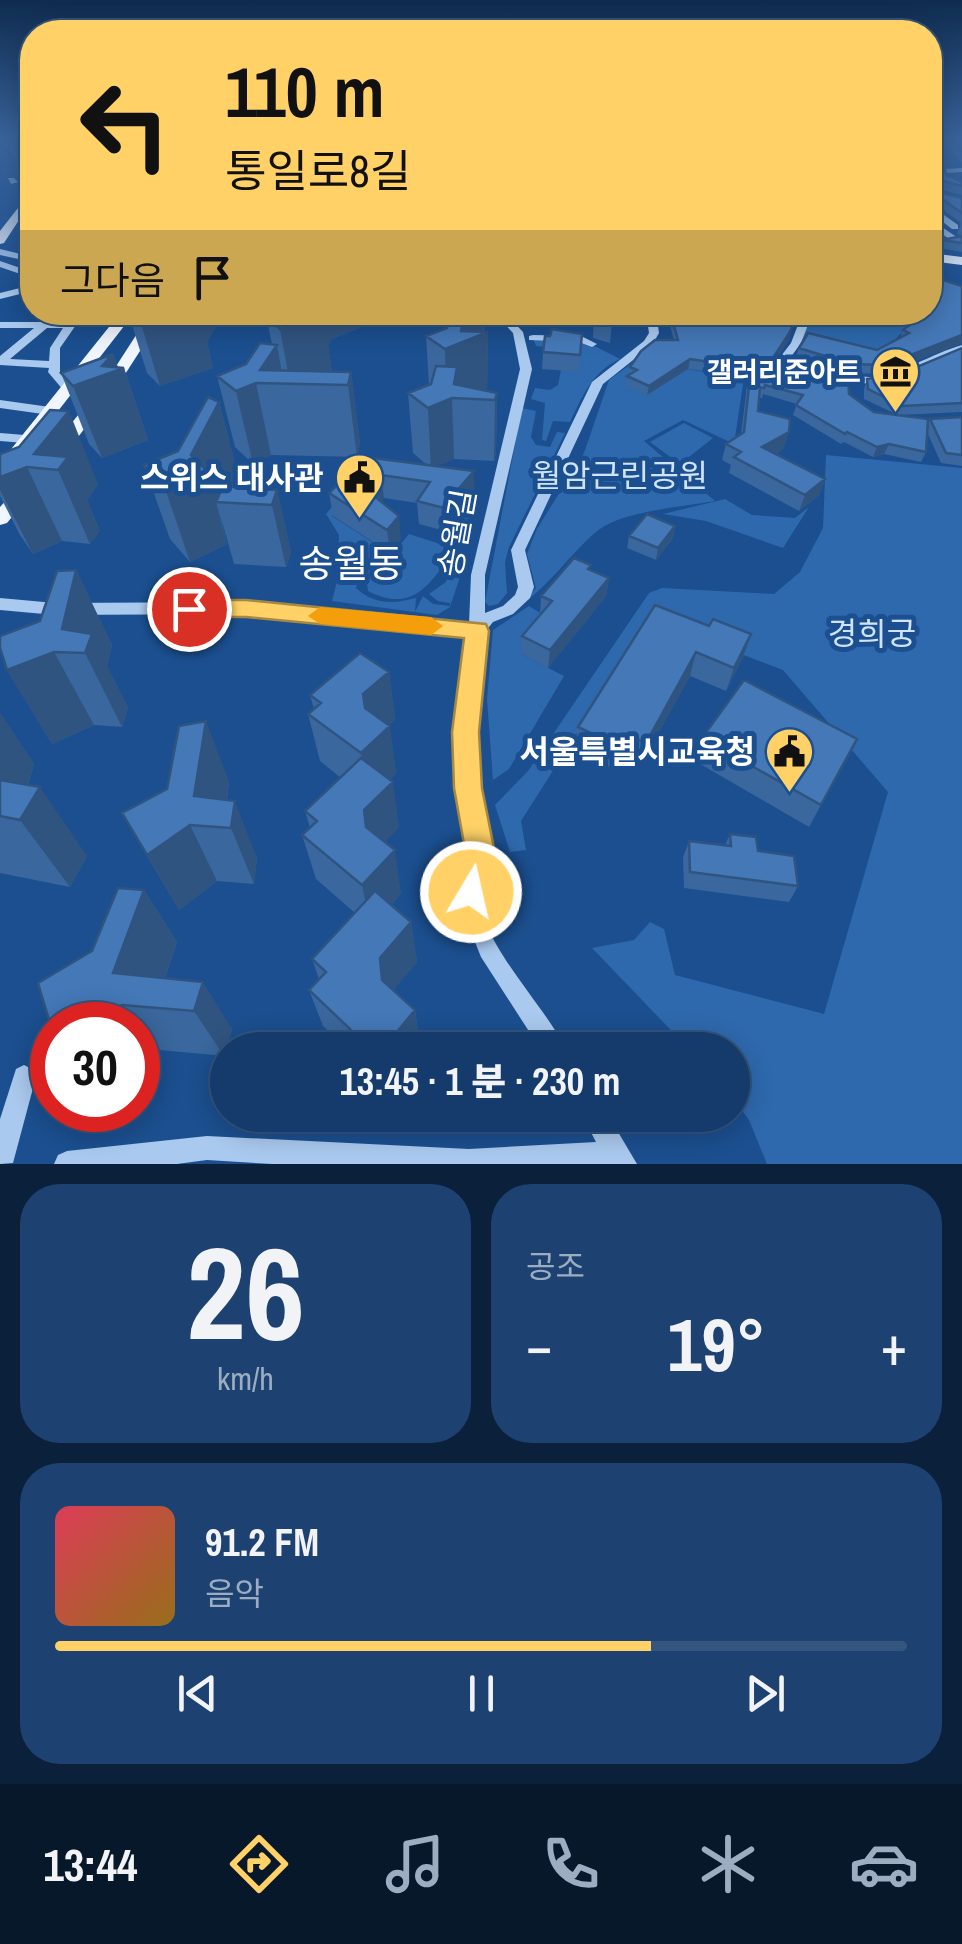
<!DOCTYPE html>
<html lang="ko">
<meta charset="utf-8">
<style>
body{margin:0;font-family:"Archivo Narrow","Noto Sans KR",sans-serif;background:#1d4271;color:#f1f3f6;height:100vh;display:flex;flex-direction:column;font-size:38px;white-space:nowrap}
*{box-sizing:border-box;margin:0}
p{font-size:32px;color:#9dadc1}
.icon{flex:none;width:55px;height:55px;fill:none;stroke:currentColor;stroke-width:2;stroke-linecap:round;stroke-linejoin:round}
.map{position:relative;height:1164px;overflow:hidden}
.drawer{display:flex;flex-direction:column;gap:20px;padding:20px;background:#0b203b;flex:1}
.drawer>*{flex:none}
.top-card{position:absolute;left:20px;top:20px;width:922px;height:305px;border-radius:40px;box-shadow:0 5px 25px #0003,0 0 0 2px #33557e;background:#ffd166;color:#111;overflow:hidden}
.speed{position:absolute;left:30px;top:1002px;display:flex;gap:20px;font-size:50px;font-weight:700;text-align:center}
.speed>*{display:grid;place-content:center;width:130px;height:130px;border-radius:50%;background:#143b6b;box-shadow:0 5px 25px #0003,0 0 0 2px #33557e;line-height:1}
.speed .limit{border:15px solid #d22;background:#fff;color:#111}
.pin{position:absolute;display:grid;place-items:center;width:85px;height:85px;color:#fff;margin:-42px;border:5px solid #fff;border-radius:50%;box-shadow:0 2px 10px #0007}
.me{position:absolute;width:110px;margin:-55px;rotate:9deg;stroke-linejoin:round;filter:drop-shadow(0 0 8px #0008)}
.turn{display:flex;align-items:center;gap:35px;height:210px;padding:0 40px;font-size:45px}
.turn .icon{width:130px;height:130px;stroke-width:2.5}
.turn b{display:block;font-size:70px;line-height:85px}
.then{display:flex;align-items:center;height:95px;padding:0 40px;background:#0003;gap:20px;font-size:38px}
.big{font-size:75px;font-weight:800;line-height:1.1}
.drawer .widget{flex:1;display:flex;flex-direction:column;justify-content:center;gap:15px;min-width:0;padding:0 35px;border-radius:40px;background:#1d4271}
.drawer .dial{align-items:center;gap:0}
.dial b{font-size:130px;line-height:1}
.song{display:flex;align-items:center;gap:30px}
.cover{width:120px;height:120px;border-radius:15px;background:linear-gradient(135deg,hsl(350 70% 55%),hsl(40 70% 35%))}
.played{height:10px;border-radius:5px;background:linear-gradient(90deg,#ffd166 70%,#33557e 70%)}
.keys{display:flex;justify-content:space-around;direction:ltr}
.heat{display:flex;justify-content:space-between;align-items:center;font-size:55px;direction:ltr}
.drawer .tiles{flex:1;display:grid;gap:20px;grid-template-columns:1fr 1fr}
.widget:last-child{grid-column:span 2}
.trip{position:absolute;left:210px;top:1032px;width:540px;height:100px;border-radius:50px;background:#143b6b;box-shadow:0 5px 25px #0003,0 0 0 2px #33557e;font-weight:800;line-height:100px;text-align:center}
.menu{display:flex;height:160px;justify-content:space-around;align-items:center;background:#08182b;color:#9dadc1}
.menu .icon{width:70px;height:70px}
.menu .active{color:#ffd166}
.menu b{font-size:45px;color:#f1f3f6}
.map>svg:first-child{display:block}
</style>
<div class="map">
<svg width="962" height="1164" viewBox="0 0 962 1164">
<rect width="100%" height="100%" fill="#1b4f8f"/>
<path fill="#2e69ad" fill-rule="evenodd" d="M921,312L873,363L802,341L811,313Z
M533,338L581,339L620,359C592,372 583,395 570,422L553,421L546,441L542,440L545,403L531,399L535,388L550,390L558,385L561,370L554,348L536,346Z
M635,361L744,378L734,444L683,420L644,441L715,501C683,507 620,511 596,532C569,555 552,583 523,603L536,588L527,554L537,529L584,453L609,380Z
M522,408L536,411L531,437L536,445L550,447L557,432L565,433L509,547L505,562L507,593L498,604L489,606L485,602Z
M684,423L713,438L680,464L650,442Z
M826,455L962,468V1164H767L749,1120L733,1098L732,1050H690L592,948L634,940L650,922L664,929L675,975L824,1014L888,792L783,670L656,622L603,692L521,821L526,850L510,852L495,805L528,771L649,593L662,588L774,594L800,572L823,528Z
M355,479H367L332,516L389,553L383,560H388L409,534L468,553L450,607L437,615L332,601L343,558L338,556L339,535L326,514ZM448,559L465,561L450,563L446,582L429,594L438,601L450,603V606L433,604L423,596L415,612L416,598C394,604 374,605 356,588L358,580L347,576L349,565L359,564L354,576H366L368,591C409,612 427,589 448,559Z
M725,499L752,515L795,518L809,507L783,548L706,521L663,514Z
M529,606L550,619L521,654L564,676L509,769L493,780L487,699L493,630Z"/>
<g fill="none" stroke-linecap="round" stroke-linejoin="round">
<path fill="#a9c9ee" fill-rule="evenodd" d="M962,168V172L930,174V170Z
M8,178H14L18,182L11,184Z
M930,205L958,225V229H952L930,212Z
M930,220L933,221L961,240L930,246V240L948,238L930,227Z
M0,249L29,256L32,259V266L23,260L0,255Z
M0,261L32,272V278L0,267Z
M32,285V291L0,299V293Z
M75,312H85L60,348V372L74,389L72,391H64L48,372L49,368L0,365V356L34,328H0V322H68ZM47,328H63L50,348L49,361L10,359Z
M493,312H504L523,332L532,369L485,575V613L503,606L515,595L518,587L511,550L592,382L644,341L649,333L646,312H656L659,333L652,345L603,384L525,550L534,587L530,598L513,614L493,622L485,632L475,732L477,788L493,868C490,875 483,882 481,889C471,934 548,1008 566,1050H541L481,957L461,907V888L473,866L459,788L457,732L468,636L246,614L55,615L0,610V598L55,603L246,602L469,624L471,575L520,369L513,333Z
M797,312H808L811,317L801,343L775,379H767L765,377L791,343L801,317Z
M533,335L581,336L597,344L592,347L579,342L529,340V336Z
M962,345V352C917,366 872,400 824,374L830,371C843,373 857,377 870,377C898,376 933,353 962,345Z
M0,400L50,407L56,411L50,415L0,408Z
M0,433L25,435L31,439L25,443L0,441Z
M24,1065L32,1069L36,1077L13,1163L0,1164V1119L16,1069Z
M582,1115H608L637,1164H272L207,1160L177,1164H54L58,1155L67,1151L207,1136L469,1149L596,1142Z"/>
<path fill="#f0f6ff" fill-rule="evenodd" d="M32,190V200L4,243L0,244V231Z
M930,253L962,257V265L930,261Z
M121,312H135L6,478L0,479V463Z
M151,312H165L122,379L66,453H54V445L111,374Z
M25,484L34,490L7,523L0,525V507L19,486Z"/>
</g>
<path fill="#3a679d" d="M3,139H32V175L6,147Z
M954,143H962V162L951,150Z
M930,171L946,175L962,182V195L931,187L932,190L962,198V252L939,248L942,240L961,236L957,233L961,224L960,222L932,202L930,217Z
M962,286V343L881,374L848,373L796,357L799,348L877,350L900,337L903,330L912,324L873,313L862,326L839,320L842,312H930Z
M128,312H225L207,342L213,368L160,386L147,373Z
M274,312H362L364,326L332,339L328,346L332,372H351L360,444L357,457L271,455L253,464L235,447L217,376L246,364L272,344L266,316Z
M447,312H485L484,332H488L487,390L497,393L496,453L494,461L454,459L437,466L474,494L472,496L476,518L471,538L419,524L417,503L384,498L381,501L401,539L390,553L333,516L329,493L365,457L427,465L413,453L408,393L429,385L426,336L447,328Z
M594,312H613L610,343L593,338Z
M666,312H798L788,341L768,371L849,394L874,412L928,424L930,419L962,417V466L941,463L927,432L926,452L921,462L884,454L873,457L844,442L841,444L793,415L797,404L763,394L762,398H759L758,411L784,448L775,454L825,479L819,495L799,511L729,473L731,465L722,460L726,444L741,434L748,377L688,369L647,395L626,386L630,367L674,340Z
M582,334L579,372L542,369L543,352Z
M962,348V412L898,415L864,399V389L867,379L905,372Z
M113,354L118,368H124L148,440L102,458L89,444L61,373Z
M219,402L238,474L232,487L277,490L291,552L286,567L234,564L220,514L227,544L190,562L170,539L144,465L178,451Z
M19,447L98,484L87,500L100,531L90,544L62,541L33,554L20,535L0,496V454Z
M675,526L673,538L656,560L627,548L629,536Z
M76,570L112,645L107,666L128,708L122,727L94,725L52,744L7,670Z
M609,578L606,596L548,668L521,654L522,636L540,614L541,596Z
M709,626L751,634L743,657L726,691L690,676L640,766L621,757L614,769L574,750L578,727Z
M389,672L395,720L389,725L396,773L390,779L399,827L385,842L401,893L391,905L411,922L417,962L393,990L415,1010L420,1045L416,1050H348L323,1026L309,990L319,979L312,959L355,913L316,879L302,835L310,828L305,811L341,778L320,761L308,714L314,709L310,695Z
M0,713L34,764L28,785L87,856L70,887L0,873Z
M702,738L857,739L809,827L695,761Z
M229,781L227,800L257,858L254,884L217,881L179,910L122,813Z
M730,834L798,886L789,902L684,888L683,857L689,841L725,845Z
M144,890L177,942L165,978L232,1029L224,1056L160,1050L52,1025L92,951Z"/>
<path fill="#305480" d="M20,139H32V173Z
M940,227L937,235L930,237V229Z
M154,312H225L207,342L213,368L160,386L139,317Z
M302,312H362L364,326L332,339L328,346L333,381L290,384L280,329Z
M465,312H485L483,334L488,332L487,390L452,398L454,459L431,469L428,408L446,401L445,349L461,331Z
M798,312L788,341L762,380L765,370Z
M869,312H874L862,326L865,317Z
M962,335V343L881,374L885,365Z
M277,345L284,384L260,370Z
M113,354L119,370L124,368L148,440L102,458L73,386L102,366Z
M690,359L688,369L647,395L649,386Z
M351,372L360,444L357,457L348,385Z
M256,383L271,455L253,464L236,391Z
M497,393L496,453L494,461L495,400Z
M219,402L238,474L225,502H216L227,544L190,562L165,488L191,455Z
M69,411L98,484L87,500L100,531L90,544L58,470L34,454Z
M789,432L784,448L757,464L762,447Z
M889,444L884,454L873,457L877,447Z
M27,467L62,541L33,554L0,490V477Z
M474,471V494L459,512L447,502Z
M381,475L384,498L372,512L369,489Z
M825,479L819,495L799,511L805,495Z
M277,490L291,552L286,567L272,505Z
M476,495V518L471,538V515Z
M399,516L401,539L390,553L387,530Z
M675,526L673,538L656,560L658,548Z
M76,570L112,645L107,666L128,708L122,727L85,653L62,629Z
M609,578L606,596L548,668L550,650Z
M751,634L743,657L726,691L734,668Z
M54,652L94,725L52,744L7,670Z
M696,652L690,676L640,766L646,743Z
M389,672L395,720L371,742L390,726L396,773L369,800L361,753L363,694Z
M0,713L34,764L17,819L0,816Z
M206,721L229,781L223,828L194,796Z
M626,734L621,757L614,769L618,746Z
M393,782L399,827L373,855L366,827L364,810Z
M40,787L87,856L70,887L20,820Z
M235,801L257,858L254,884L231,828Z
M190,825L217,881L179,910L147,855Z
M395,850L401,893L371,927L362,885Z
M144,890L177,942L155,1008L113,973Z
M411,922L417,962L388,996L382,980L380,958Z
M203,982L232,1029L224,1056L194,1011Z
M122,1005L160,1050L138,1064V1025H88Z
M415,1010L420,1045L416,1050H382Z"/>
<path fill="#4478b7" stroke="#305480" stroke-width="2.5" d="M954,143H962V151Z
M945,169L946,175L962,182V186L931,178L932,190L962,198V213L935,194L930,197V171Z
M930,219L940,227L930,229V239Z
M962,236V243L942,240Z
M943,280L962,286V335L885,365L851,364L799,348L808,333L877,350L909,333L903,330L921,316L907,312H930V283Z
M134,312H154L139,317Z
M274,312H313L324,313L280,329L266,316Z
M451,312H465L461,331L488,332L445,349L426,336L447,328Z
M670,312H798L790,332L765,370L778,373L790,360L848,377L849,394L874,412L928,419L926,452L889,444L877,447L847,432L845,434L796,405L803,395L765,385L764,388L748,386L750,368L690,359L649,386L627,376L637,370L630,367L641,351L655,340H678Z
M848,312H869L865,317Z
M552,329L582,334L580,355L543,352L545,336H550Z
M260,343L277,345L260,370L351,372L348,385L256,383L236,391L217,376L246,364Z
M962,348V403L902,406L868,389L867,379L905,372Z
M113,354L102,366L124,368L73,386L61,373Z
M436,366L457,367L454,384L497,393L495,400L452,398L428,408L408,393L431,384Z
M749,386L760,387L758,411L790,419L789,432L762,447L825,479L805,495L734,457L741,452L726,444L744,432Z
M208,397L219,402L191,455L206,470L165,488L144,465L178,451Z
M50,410L69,411L34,454L68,457L58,470L27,467L0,477V454L19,447Z
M962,417V455L946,453L930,419Z
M365,457L474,471L447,502L476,495L471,515L417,501L430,482L381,475L369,489L363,487L399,516L387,530L329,493Z
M223,486L277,490L272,505L216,502Z
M647,514L675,526L658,548L629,536Z
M574,558L591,565L588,569L609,578L550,650L522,636L552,601L541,596Z
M76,570L62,629L92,634L85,653L54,652L7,670L0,648V636L40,621L57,571Z
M655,605L709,626L713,619L751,634L734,668L696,652L646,743L626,734L618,746L578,727Z
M360,653L389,672L363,694L365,708L390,726L361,753L308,714L321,703L310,695Z
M744,680L857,739L821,805L702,738Z
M206,721L194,796L235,801L231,828L190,825L147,855L122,813L167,789L179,726Z
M361,758L393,782L364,810L366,827L395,850L362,885L302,835L317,821L305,811Z
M0,780L40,787L20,820L0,816Z
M730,834L756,837L758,851L794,856L798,886L690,872L689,841L731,846Z
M118,888L144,890L113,973L203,982L194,1011L122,1005L88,1025H52V1030L38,983L92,951Z
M375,891L411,922L380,958L382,980L415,1010L382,1050H372L309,990L326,972L312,959Z"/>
<linearGradient id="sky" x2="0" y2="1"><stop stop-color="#0f2b4f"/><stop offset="0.46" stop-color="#39639b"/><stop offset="1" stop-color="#39639b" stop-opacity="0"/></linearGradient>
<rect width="962" height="301" fill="url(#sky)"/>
<path fill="#ffd166" stroke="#a68842" stroke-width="2.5" d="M189,600H246L486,624L489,631L479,732L482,788L498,868L482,903L471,907L460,903L455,892L468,866L454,788L452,732L464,638L246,617H189L177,609Z"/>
<path fill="#f59e0b" d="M320,607L431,617L443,626L431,635L320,624L308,616Z"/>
<defs>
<symbol id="museum-pin" viewBox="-11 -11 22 30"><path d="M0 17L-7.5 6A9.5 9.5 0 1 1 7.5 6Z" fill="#ffd166" stroke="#1b4f8f"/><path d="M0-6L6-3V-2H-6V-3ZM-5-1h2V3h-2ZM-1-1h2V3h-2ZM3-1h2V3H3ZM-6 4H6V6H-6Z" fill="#111"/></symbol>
<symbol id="civic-pin" viewBox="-11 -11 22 30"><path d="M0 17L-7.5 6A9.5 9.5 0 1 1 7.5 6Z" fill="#ffd166" stroke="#1b4f8f"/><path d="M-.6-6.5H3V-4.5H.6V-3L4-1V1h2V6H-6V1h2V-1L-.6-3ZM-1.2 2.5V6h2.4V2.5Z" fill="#111"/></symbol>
</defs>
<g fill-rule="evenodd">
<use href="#museum-pin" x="868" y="344" width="55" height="75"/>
<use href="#civic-pin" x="332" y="450" width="55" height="75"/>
<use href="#civic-pin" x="762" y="724" width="55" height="75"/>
</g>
<g text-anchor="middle" stroke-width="10" stroke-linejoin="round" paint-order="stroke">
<g font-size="28" font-weight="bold" fill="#fff" stroke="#1b4f8f" text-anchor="end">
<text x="861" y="382">갤러리준아트</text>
</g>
<g font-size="32" fill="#cfe3fa" stroke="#1b4f8f">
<text x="620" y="487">월암근린공원</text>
<text x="872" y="645">경희궁</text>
</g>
<g font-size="32" font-weight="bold" fill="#fff" stroke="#1b4f8f" text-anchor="end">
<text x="324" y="489">스위스 대사관</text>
<text x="755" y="763">서울특별시교육청</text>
</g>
<g font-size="32" fill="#fff" stroke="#1b4f8f">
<text transform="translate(457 533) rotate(-80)" y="11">송월길</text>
</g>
<g font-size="38" fill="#fff" stroke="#1b4f8f">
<text x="351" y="577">송월동</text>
</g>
</g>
</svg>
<div class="speed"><div class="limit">30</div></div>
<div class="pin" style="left:189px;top:609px;background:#d93025"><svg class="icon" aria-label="arrive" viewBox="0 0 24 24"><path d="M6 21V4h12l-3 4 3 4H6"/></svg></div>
<svg class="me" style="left:471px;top:892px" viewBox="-20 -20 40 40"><circle r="17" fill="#ffd166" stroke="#fff" stroke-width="3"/><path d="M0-11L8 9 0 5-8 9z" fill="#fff"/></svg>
<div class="trip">13:45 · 1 분 · 230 m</div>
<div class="top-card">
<div class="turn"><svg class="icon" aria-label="left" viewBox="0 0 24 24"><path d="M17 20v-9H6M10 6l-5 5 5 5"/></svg><div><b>110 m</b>통일로8길</div></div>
<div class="then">그다음<svg class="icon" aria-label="arrive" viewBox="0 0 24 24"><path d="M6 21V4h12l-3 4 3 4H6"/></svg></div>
</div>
</div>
<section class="drawer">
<div class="tiles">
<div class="widget dial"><b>26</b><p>km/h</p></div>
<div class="widget"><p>공조</p>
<div class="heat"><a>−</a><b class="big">19°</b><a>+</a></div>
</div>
<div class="widget">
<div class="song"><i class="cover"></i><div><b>91.2 FM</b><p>음악</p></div></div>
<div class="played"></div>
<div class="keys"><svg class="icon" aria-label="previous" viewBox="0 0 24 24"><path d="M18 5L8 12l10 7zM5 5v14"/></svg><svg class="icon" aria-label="pause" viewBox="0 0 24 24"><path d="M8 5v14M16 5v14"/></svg><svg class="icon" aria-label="next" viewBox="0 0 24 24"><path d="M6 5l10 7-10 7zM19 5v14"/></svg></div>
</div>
</div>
</section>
<nav class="menu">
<b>13:44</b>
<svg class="icon active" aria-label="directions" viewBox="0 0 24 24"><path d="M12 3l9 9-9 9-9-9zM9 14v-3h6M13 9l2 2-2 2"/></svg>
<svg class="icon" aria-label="music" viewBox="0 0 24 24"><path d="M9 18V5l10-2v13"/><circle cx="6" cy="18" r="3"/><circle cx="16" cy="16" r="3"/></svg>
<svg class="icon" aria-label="phone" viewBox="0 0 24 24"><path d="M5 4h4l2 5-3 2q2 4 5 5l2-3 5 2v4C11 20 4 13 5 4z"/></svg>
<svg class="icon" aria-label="climate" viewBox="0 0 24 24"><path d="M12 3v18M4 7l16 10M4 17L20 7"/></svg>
<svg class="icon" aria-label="car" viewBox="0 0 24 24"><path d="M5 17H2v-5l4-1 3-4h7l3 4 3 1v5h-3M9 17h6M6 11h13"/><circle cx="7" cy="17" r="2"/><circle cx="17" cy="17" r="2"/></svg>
</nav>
